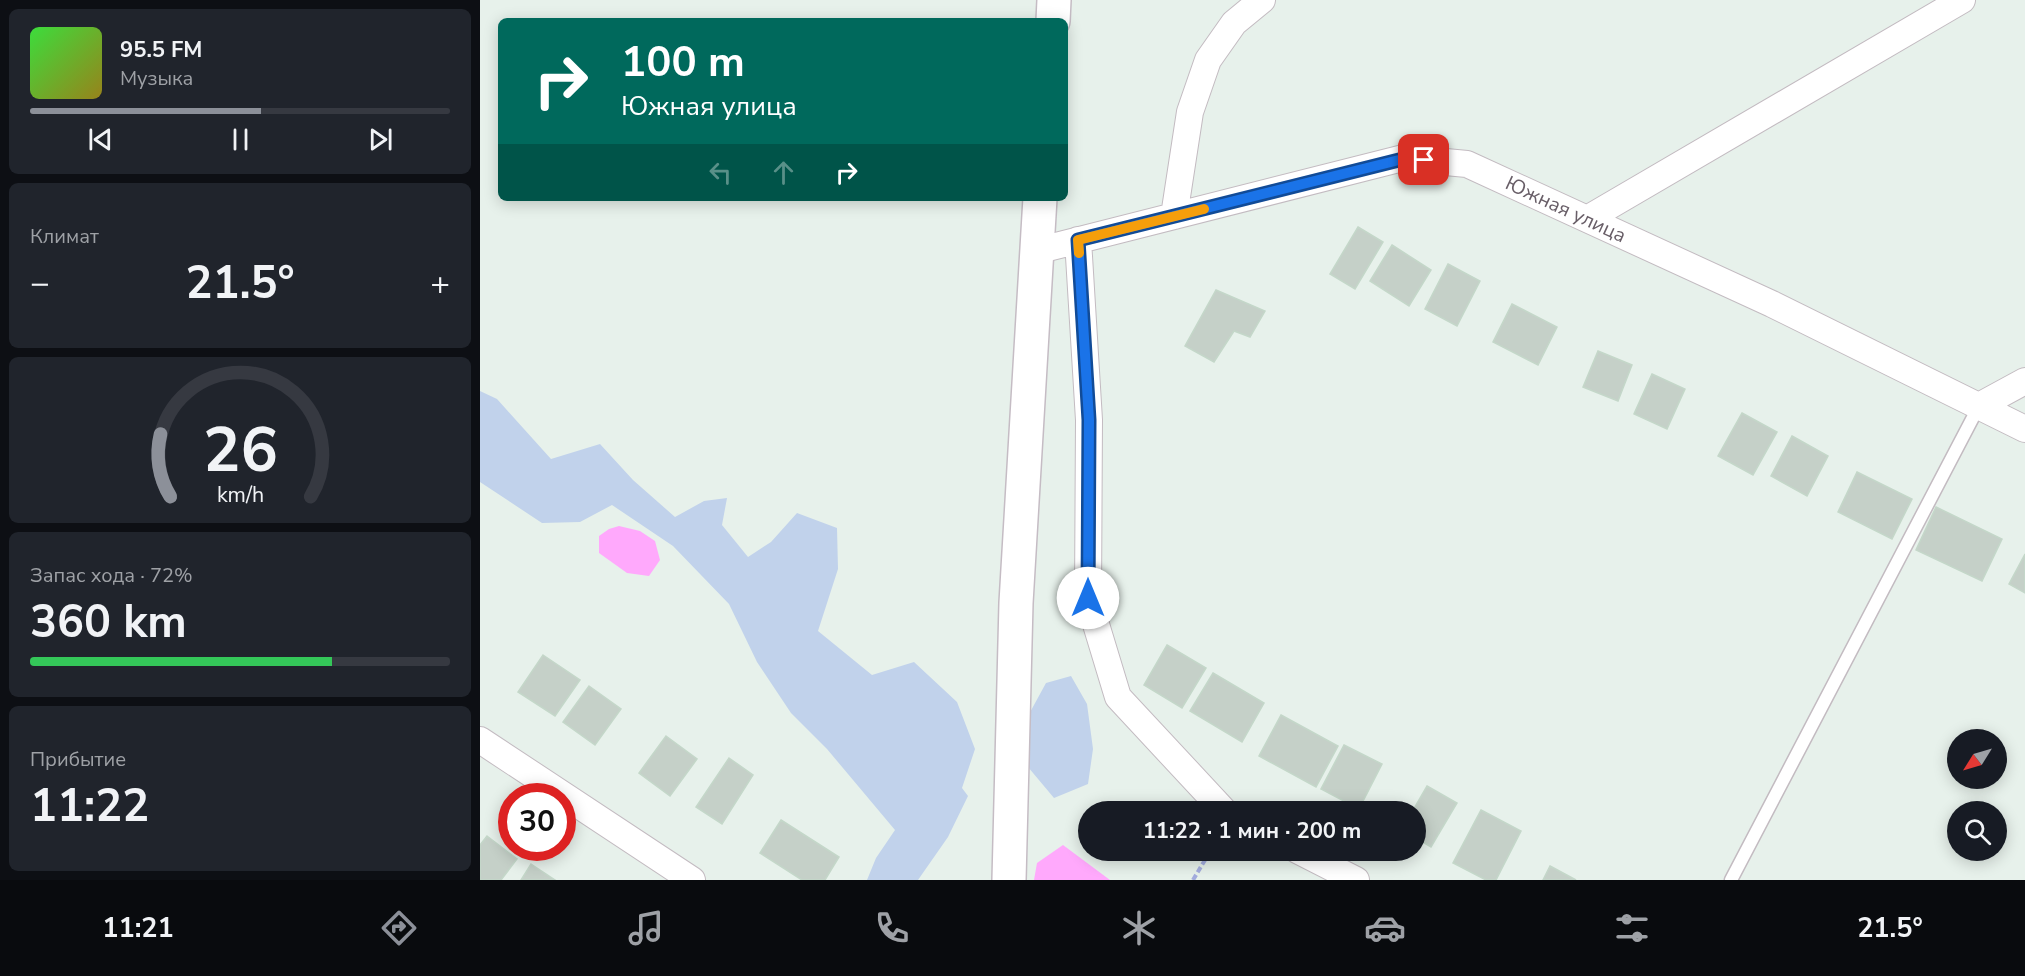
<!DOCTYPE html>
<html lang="ru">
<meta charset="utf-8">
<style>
body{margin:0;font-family:"Nunito Sans",sans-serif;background:#20242c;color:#f1f3f6;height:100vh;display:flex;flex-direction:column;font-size:22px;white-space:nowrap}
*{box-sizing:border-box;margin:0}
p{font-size:20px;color:#9ea1a6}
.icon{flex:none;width:33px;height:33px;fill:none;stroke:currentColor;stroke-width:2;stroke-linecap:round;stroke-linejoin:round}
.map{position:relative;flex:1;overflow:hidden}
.panel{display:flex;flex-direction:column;gap:9px;padding:9px;background:#0d0f14;width:480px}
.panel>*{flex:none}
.guide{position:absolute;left:18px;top:18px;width:570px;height:183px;border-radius:9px;box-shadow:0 3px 15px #0003;background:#00695c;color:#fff;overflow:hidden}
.needle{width:39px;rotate:233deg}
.fabs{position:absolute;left:1467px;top:729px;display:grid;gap:12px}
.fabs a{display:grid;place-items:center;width:60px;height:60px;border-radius:50%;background:#171b24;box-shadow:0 3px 15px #0003;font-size:30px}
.speed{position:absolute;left:18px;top:783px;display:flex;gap:12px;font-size:30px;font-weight:700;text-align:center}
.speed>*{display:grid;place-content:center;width:78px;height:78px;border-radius:50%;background:#171b24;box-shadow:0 3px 15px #0003;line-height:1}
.speed .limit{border:9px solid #d22;background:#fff;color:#111}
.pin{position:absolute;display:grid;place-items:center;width:51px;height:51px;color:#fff;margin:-26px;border-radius:12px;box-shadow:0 3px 9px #0006}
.me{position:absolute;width:66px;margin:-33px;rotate:0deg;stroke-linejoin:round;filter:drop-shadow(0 0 4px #0008)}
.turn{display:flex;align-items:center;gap:21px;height:126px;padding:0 24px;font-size:27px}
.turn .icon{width:78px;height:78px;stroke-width:2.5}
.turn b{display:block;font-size:42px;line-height:51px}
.lanes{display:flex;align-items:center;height:57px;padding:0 24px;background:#0003;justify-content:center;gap:30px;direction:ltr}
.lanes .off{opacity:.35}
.big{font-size:45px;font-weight:700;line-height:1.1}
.panel .card{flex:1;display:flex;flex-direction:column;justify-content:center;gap:9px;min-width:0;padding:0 21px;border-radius:9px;background:#20242c}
.panel .dial{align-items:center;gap:0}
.dial svg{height:156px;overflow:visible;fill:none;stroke:#363941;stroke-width:7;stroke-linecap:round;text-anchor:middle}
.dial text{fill:#f1f3f6;stroke:none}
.song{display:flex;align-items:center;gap:18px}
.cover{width:72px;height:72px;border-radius:9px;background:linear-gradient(135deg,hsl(120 70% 55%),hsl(50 70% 35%))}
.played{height:6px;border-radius:3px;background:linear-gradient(90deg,#8c9099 55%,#363941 55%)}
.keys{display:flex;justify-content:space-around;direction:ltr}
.heat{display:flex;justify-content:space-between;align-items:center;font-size:33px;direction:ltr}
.charge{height:9px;border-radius:4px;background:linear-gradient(90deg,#34c759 72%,#363941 0)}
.trip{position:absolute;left:598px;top:801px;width:348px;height:60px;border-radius:30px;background:#171b24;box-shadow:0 3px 15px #0003;font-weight:700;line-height:60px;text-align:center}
.tabs{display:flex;height:96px;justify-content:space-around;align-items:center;background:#090b0e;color:#9ea1a6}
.tabs .icon{width:42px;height:42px}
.tabs .selected{color:#8c9099}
.tabs b{font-size:27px;color:#f1f3f6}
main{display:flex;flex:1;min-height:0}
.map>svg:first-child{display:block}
</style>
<main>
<section class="panel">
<div class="card">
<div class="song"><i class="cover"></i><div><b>95.5 FM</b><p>Музыка</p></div></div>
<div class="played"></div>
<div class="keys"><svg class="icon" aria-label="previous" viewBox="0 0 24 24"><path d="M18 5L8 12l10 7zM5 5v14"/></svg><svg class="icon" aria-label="pause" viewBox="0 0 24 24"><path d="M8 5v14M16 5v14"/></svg><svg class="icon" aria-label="next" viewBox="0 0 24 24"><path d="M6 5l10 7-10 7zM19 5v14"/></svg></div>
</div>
<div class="card"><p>Климат</p>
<div class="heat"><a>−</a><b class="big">21.5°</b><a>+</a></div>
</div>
<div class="card dial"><svg viewBox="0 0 100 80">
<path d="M14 69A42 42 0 1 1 86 69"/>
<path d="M14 69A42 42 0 0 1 9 37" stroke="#8c9099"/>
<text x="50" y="56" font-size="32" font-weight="700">26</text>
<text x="50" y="72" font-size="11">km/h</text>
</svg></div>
<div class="card"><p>Запас хода · 72%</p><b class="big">360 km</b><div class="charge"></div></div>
<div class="card"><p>Прибытие</p><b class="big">11:22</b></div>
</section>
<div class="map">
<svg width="1545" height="880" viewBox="0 0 1545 880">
<rect width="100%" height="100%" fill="#e7f1eb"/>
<path fill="#c1d2eb" d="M0,391L17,399L71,459L120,444L153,480L195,517L224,501L247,498L242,525L268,557L291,542L317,513L357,528L358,569L338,631L392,675L434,662L477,702L495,749L482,788L488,796L468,837L438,880H387L396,858L415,830L347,749L311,713L277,662L249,604L193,546L132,505L100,522L62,523L0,482Z
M591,676L607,704L613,749L608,784L574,798L548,767V716L566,683Z"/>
<path fill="#ffa9fc" d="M139,526L160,531L175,541L180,560L169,576L147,573L119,553V536L129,529Z
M583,845L630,880H554L557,863Z"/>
<path fill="#c5d0c8" stroke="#c4d7c9" stroke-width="1.5" d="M878,227L903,242L875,289L850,274Z
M912,245L951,270L929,306L890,281Z
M968,264L1000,281L977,326L945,309Z
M736,290L785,311L770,337L754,331L734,362L705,346Z
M1032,304L1077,327L1058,365L1013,342Z
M1118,351L1152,365L1138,401L1103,387Z
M1172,374L1205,389L1187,429L1154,414Z
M1262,413L1297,432L1273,475L1238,456Z
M1312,436L1348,456L1327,496L1291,476Z
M1377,472L1432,499L1412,539L1358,512Z
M1456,507L1522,539L1502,581L1436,550Z
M1545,554V593L1529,584Z
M687,645L726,668L702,708L664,685Z
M63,655L100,680L75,716L38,692Z
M733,673L784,703L762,742L710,711Z
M109,686L141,709L115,745L83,722Z
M801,715L858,746L836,787L779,756Z
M186,736L217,759L190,796L159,773Z
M864,745L902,764L879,809L841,789Z
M249,758L273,775L242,824L216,807Z
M947,786L977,803L951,847L936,838V812H932Z
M1001,810L1041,831L1016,880H1006L973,863Z
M301,820L359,857L345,880H322L280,853Z
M7,836L37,859L21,880H0V845Z
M51,864L75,880H41Z
M1070,866L1096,880H1063Z"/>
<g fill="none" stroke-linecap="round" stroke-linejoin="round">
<defs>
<path id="lane" d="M1251,880L1499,406"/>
<path id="street" d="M694,216L710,112L728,60L754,23L782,0
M1107,219L1482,0
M598,240L609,420L608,598L638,697L745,812
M556,251L923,158L987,164L1292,304L1545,429
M1499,406L1545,381
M0,740L212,880
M817,850L876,880"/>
<path id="secondary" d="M573,21L574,0
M529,880L536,603L560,198"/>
</defs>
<use href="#lane" stroke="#c3bbc1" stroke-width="15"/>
<use href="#street" stroke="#c3bbc1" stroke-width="28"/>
<use href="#secondary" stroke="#c5bcc4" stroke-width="36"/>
<path stroke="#a3acde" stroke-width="4" stroke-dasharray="6 3" stroke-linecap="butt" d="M713,880L731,850"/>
<use href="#lane" stroke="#fff" stroke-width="12"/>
<use href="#street" stroke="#fff" stroke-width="26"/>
<use href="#secondary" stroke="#fff" stroke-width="33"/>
</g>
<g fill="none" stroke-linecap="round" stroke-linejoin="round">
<defs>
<path id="route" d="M608,598L609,420L598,240L923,159L944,160"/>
</defs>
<use href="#route" stroke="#114b97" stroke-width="15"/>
<use href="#route" stroke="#1a73e8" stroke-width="10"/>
<path stroke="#f59e0b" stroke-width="10" d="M599,253L598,240L724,209"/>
</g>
<g text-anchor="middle" stroke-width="4.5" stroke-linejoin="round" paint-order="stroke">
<g font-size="20" fill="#685e67" stroke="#fff">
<text transform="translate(1086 209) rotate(25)" y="7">Южная улица</text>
</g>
</g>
</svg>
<div class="fabs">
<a><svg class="needle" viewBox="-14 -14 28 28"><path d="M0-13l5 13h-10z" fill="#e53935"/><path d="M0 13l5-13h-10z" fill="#9ea1a6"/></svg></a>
<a><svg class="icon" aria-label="search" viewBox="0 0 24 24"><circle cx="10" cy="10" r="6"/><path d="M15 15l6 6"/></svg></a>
</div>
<div class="speed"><div class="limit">30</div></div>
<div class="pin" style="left:944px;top:160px;background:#d93025"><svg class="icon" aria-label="arrive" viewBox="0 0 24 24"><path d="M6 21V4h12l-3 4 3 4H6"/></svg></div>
<svg class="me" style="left:608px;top:598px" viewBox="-20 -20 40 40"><circle r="19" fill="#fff"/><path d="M0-13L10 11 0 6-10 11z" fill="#1a73e8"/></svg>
<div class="trip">11:22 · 1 мин · 200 m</div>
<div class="guide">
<div class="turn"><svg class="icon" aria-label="right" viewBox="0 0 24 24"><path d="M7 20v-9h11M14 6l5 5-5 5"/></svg><div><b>100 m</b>Южная улица</div></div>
<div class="lanes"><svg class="icon off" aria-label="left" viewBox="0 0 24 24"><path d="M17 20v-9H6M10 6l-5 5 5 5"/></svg><svg class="icon off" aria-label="ahead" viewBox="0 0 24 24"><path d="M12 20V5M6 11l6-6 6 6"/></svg><svg class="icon" aria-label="right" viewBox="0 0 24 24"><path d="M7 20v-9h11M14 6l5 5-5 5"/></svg></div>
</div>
</div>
</main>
<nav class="tabs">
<b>11:21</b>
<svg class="icon selected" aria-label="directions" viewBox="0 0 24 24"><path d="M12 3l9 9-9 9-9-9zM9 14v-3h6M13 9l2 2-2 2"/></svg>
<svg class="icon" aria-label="music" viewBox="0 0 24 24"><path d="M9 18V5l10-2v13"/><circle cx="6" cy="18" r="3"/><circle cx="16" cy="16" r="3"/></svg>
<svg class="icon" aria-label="phone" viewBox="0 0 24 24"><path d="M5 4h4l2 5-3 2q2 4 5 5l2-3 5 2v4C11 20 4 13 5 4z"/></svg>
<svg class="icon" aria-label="climate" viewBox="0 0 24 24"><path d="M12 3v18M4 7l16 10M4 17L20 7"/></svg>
<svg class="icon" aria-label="car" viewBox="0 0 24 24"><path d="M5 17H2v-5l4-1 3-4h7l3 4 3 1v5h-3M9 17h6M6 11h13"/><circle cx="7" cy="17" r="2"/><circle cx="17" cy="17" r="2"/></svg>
<svg class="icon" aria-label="filters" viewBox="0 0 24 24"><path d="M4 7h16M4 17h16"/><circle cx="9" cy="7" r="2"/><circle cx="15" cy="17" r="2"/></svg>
<b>21.5°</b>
</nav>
